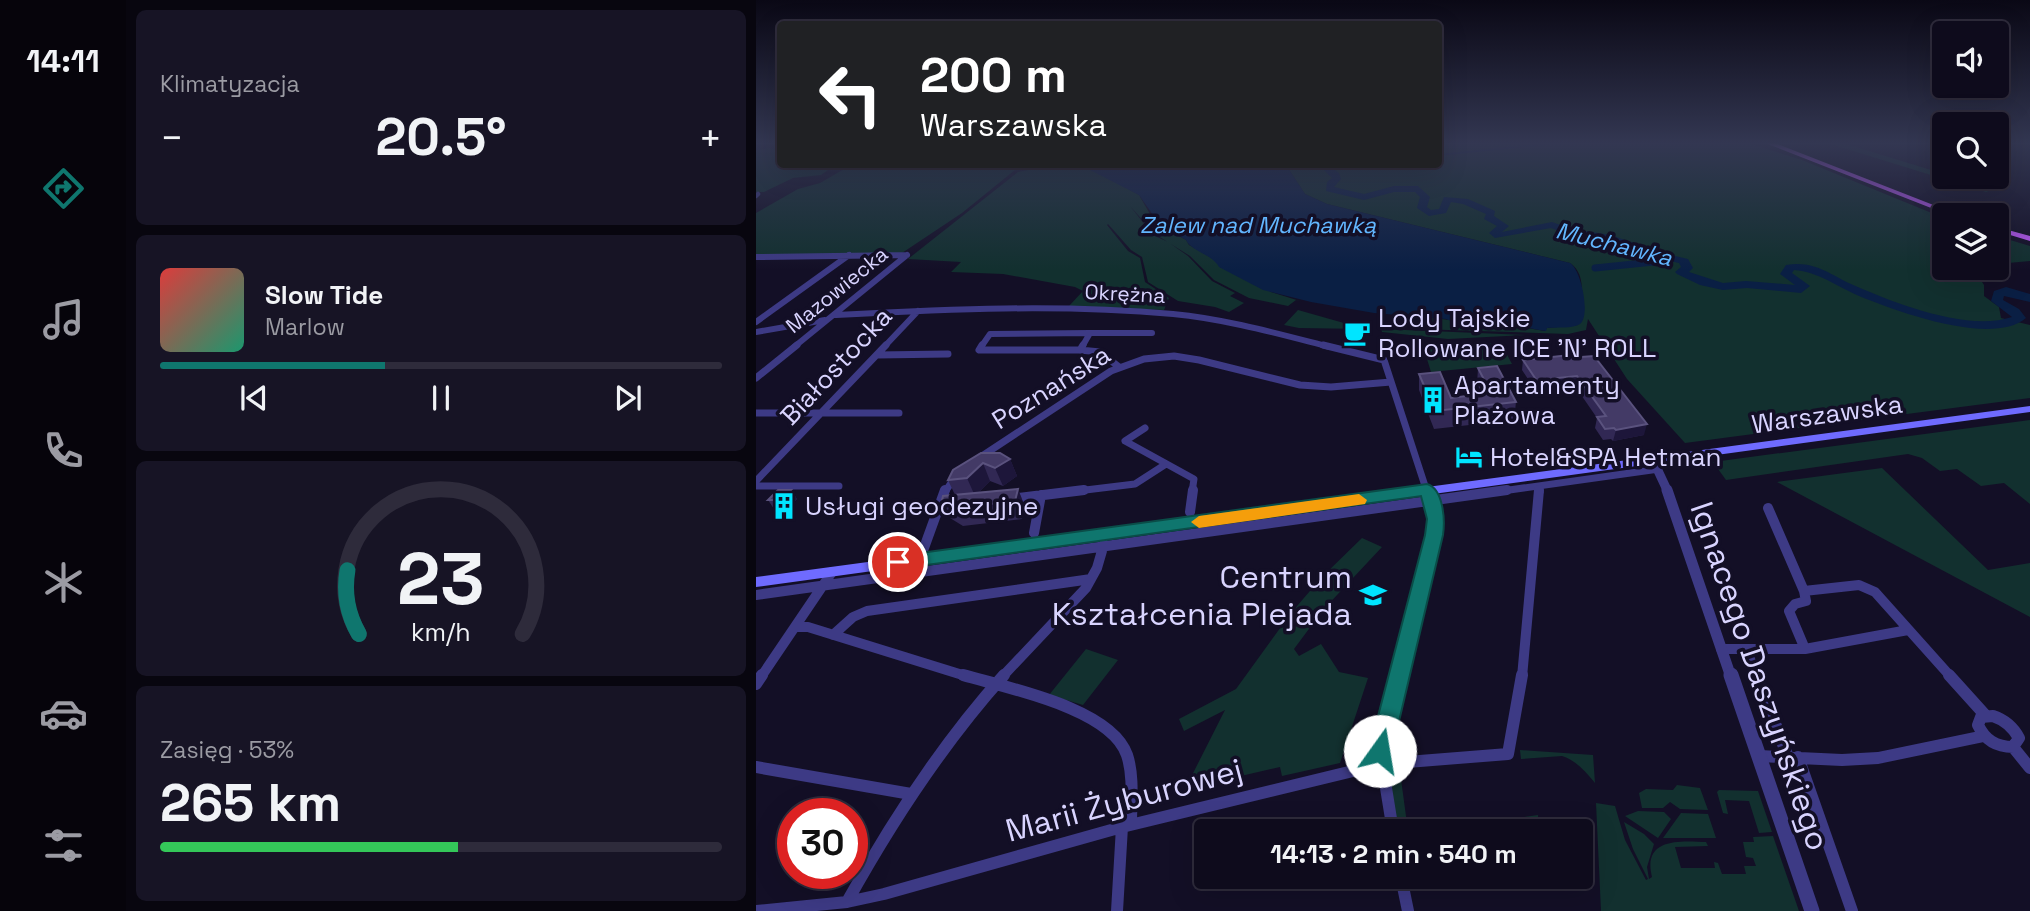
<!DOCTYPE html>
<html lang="pl">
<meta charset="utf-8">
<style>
body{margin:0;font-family:"Space Grotesk",sans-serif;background:#171425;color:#f1f3f6;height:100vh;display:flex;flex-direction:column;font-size:26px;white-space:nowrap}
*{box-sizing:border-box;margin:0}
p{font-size:23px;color:#9b9ba3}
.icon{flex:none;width:38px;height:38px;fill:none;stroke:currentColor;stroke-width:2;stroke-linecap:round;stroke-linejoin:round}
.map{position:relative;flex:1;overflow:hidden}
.drawer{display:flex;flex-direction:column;gap:10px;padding:10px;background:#08060f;width:630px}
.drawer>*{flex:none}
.banner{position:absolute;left:21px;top:21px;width:665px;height:147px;border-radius:7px;box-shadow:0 7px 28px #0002,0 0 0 2px #2e2b3b;background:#202124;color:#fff;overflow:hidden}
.controls{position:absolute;left:1176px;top:21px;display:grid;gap:14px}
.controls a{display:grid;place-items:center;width:77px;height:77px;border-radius:7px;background:#0e0b1c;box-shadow:0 7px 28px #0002,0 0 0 2px #2e2b3b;font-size:35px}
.speed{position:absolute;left:21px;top:798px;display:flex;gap:14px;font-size:35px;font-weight:700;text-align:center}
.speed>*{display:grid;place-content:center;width:91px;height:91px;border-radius:50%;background:#0e0b1c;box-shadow:0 7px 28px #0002,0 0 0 2px #2e2b3b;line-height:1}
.speed .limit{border:10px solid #d22;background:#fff;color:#111}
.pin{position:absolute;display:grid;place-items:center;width:60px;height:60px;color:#fff;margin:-30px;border:4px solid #fff;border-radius:50%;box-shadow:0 2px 7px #0007}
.me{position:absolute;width:77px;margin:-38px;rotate:13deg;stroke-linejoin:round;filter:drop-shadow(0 0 5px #0008)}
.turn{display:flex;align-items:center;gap:24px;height:147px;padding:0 28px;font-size:32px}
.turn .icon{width:91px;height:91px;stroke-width:2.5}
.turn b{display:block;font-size:49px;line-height:60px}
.big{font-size:52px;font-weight:700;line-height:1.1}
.drawer .tile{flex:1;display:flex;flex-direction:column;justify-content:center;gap:10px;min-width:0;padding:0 24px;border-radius:10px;background:#171425}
.drawer .dial{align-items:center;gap:0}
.dial svg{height:182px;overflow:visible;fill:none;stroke:#2e2b3b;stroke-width:7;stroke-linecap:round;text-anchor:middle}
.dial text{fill:#f1f3f6;stroke:none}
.song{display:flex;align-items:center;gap:21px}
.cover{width:84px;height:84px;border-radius:10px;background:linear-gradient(135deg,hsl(0 70% 55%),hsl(160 70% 35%))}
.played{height:7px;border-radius:4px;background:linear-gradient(90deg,#0f766e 40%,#2e2b3b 40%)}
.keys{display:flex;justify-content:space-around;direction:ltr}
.heat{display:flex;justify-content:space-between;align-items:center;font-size:38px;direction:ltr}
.charge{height:10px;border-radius:5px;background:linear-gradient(90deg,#34c759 53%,#2e2b3b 0)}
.trip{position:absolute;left:438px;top:819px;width:399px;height:70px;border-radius:7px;background:#0e0b1c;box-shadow:0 7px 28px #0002,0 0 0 2px #2e2b3b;font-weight:700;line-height:70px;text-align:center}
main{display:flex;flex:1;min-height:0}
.tabs{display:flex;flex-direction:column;width:126px;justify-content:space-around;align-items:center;background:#06040b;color:#9b9ba3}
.tabs .icon{width:49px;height:49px}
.tabs .current{color:#0f766e}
.tabs b{font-size:32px;color:#f1f3f6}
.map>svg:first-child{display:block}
</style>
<main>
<nav class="tabs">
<b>14:11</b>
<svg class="icon current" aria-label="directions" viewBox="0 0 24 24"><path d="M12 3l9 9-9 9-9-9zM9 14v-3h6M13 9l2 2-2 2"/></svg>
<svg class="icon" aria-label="music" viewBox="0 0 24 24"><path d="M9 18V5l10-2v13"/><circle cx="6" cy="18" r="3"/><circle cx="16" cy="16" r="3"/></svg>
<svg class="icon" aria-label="phone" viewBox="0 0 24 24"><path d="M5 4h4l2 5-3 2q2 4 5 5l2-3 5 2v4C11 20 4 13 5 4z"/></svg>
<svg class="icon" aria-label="climate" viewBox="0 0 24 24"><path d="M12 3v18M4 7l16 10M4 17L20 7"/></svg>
<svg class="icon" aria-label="car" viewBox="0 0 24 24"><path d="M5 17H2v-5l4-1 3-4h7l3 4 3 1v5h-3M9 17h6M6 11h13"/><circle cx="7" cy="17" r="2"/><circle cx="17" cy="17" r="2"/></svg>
<svg class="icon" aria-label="filters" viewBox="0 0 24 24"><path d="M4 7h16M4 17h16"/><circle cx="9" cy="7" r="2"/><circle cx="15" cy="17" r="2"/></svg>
</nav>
<section class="drawer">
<div class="tile"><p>Klimatyzacja</p>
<div class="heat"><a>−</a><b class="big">20.5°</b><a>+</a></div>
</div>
<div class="tile">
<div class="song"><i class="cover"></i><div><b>Slow Tide</b><p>Marlow</p></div></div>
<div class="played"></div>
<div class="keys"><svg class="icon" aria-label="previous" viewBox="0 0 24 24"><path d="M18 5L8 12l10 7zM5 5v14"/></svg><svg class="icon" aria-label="pause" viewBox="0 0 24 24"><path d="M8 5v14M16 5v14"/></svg><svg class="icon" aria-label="next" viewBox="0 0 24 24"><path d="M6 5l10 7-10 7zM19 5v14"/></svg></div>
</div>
<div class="tile dial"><svg viewBox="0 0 100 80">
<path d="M14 69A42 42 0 1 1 86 69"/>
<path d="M14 69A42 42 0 0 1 9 41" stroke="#0f766e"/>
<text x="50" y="56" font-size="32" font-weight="700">23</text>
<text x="50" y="72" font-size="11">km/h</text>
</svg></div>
<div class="tile"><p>Zasięg · 53%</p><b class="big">265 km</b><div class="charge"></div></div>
</section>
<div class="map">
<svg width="1274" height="911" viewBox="0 0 1274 911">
<rect width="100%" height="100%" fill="#130f26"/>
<path fill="#12302f" d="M683,142H989L1046,160L1188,218V268H1217L1228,285V296L1243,307L1245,318L1274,325V398L929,443L871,379L832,319L830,330L812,334L661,329L663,323L660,318L670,317L717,323L729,321L789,331L791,328L822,325C824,307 833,275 814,263L571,204L549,194L530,165L682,164Z
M1068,142H1084L1188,174V177H1198L1238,189L1230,192Z
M13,148L24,151V164L79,165L65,175L37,178L8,192H0V150Z
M95,165H265L206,213L146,253L0,255V213L42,189L64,183Z
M286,165H329L383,195L398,221L430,240L433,245L515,292L547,302L540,300L532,306L493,298L458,280L434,256L399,234L374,206L397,235L412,242L432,256L456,281L479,293L474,296L488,303L473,312L459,307L422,301L392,282L386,257L375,250L352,224L351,225L372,251L384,258L389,282L413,298L408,310L313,306L327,291L319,287L247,274L195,272L205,262L152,259L262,172L287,167Z
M1241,236L1274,246V261L1241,264Z
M542,310L609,329L543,328L528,325Z
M625,329L770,335L692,339L626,332Z
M745,343L756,364L675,372L667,346Z
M1274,420V504L1248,483L1225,486L1201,469L1184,471L1166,458L1152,454L970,480L957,462Z
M1126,468L1232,570L1274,563V617L1021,482Z
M606,538L626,547L567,610L538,649L543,656L565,644L583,672L612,678L584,763L526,776L524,767L429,789L469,710L428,731L423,719L480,689L535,613L566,577Z
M330,649L362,660L327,705L293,695Z
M764,750L837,755L839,783C829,771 821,761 806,756L765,759Z
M641,768L647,776L645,779L652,831H644C639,811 628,785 641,768Z
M921,785L944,788L952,810L924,809L914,802L907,808H886L883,793L890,789L917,790Z
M963,790L1002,791L1016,832L1003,833L993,801L969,800L972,814L967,813L961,792Z
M840,803L859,806L869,840L890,880L892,879L877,849L868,822L888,834L898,844L891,867L893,879L896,877C886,837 925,841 950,842L952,846L919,847L925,868H959L958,862L962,863L966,874H990L988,866H1000L997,858L990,857L987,842H998L997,837L1017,836L1043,911H845Z
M882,811L908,812L915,819L902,838L869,816Z
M925,813L952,814L960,838H907Z
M782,815V831H716L715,825Z"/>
<path fill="#0a1f44" d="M329,165H530L549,194L571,204L814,263C825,269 835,316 824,324C817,329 800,327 791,328L790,331C769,329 745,317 723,321C712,322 700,324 690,319L618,313L555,302L507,290L463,267C456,254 436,252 430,240L394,219L397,215L383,195L332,169Z"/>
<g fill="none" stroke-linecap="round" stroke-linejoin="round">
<path stroke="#0a1f44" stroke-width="2" d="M682,155L808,142"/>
<path stroke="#0a1f44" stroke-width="7" d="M839,268L907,261L912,258"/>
<path fill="#0a1f44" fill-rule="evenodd" d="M567,164H576L575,167L583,173L585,179L578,187L608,194L638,186H662L674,197L671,207L675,210L683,209L688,197L712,199L739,211L738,216L753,226L746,232L796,222L816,229L855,235L902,252L932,259L937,268L933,272L967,283L990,281L1039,285L1024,274L1030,265C1058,260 1073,274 1095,284C1138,303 1211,332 1256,317L1235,301L1238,291L1250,287L1274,294V302L1248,296L1247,300L1263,309L1270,318C1236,347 1140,311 1103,296C1080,286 1063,272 1038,270L1036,273L1054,286L1045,293L991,288L967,290L944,285L921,274L919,272L925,267L923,263L895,257L849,240L814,235L795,228L739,238L733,233L741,226L728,219L730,214L707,204L695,202L690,213L673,216L661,208L664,197L659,192H638L608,200L570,191L571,182L576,178L566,168Z"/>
<path stroke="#3d3a85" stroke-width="4.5" d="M0,196L2,194"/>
<path stroke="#3d3a85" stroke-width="6" d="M0,257L151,255
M80,315C192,309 305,304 417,314C470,319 523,334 574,347
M0,322L93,255
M0,332L69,320
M334,333H396
M38,347L151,255
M128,347L162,311
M225,347L234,334L334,333L326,347"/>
<path stroke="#3d3a85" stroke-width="7" d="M226,345L223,350H324
M567,345L628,360L671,492
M324,350L344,352L363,367
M324,350L327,345
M121,355L192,354
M0,378L41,345
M0,413H143
M389,428L369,441L438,479L436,492
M223,458L355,371L388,359L418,356L443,360L544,385L575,387L635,382
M0,481L130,345
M0,486H83
M782,488L784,492
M189,492L199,477
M313,492L379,484L410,464
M739,492L903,469"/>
<path stroke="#3d3a85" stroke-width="10" d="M255,499L328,490
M1012,508L1048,591
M434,512L437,490
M278,533L285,495
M164,559L189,490
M0,595L751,490
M41,627H52L213,677
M77,635L97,617L111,611L335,579
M965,649H1049L1152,630
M990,649L1001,677
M1049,649L1033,611L1039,604L1050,601L1048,591L1103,585L1119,592L1195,677
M5,677L76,572
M246,677L330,588L341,568L348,544
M642,677L680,518L671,490
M766,677L783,490"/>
<path stroke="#3d3a85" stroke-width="12" d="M207,675C251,688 355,708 371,755C378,776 375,802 375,824
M1000,675L1032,757
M1193,675L1230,716
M0,684L6,675
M1237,716C1249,720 1257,727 1263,738L1257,747C1240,747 1229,740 1222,725L1225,717Z
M1257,747L1274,768
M1003,756L1086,760L1122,758L1228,736
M1042,757L1096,911
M0,767L155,794
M637,831L624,751L642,675
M645,877L652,911
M91,902C136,821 186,744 248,675
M0,911L91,902L128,894L366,827L626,764L752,754L766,675
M361,911L366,827"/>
<path stroke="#3d3a85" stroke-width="9" d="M897,460L912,492"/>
<path stroke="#3d3a85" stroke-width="11" d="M911,490L975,677"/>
<path stroke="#3d3a85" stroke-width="15" d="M975,675L1056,911"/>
<path fill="#6f6bff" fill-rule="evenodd" d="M1274,406V412L0,587V577Z"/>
<path fill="#c25bff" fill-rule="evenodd" d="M1007,142H1016L1203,215H1193Z
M1241,227L1274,236V241L1241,231Z"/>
</g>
<path fill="#312854" d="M823,354L888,435L857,441L855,439L847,440L839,428L841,418L819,386L802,388V392L782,394L766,370L767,360Z
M722,368L760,402L758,420L678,429L663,390V374L695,398L726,394L721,384Z
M244,453L254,459L261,476L247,486L234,481L223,492L262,489L269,507L266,519L207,526L194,518L186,500L199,495L192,480Z
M35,490L41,499L32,509H18L12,500Z"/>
<path fill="#1d163a" d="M821,376L819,386L802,388V392L782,394L783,384L801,378Z
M891,424L888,435L857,441L860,430Z
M254,459L261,476L247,486L239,468Z
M227,463L234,481L219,496L211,478Z
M262,489L269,507L266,519L259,501Z
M35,490L41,499L32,509L26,500Z"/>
<path fill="#433a66" stroke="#5a527e" stroke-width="2" d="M823,354L825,357L838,356L891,424L860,430L858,428L849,429L841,417L850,416L821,376L801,378L803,381L783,384L767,360Z
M741,366L760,402L679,411L663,374L684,372L695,398L735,393L722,368Z
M225,453H244L254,459L239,468L227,463L211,478L192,480L197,470Z
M262,489L259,501L199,508L186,500L187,496Z
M22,490H35L26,500H12Z"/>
<linearGradient id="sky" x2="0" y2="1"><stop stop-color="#0a0815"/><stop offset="0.53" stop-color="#333752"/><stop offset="1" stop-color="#333752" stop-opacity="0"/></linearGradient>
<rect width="1274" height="270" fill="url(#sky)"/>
<path fill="#0f766e" stroke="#0a4d48" stroke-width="2" d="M671,484C688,489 689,521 687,535L636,751L632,758L624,762L616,758L613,751L669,535L671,519L665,496L142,569L136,567L133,562L136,558L142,556Z"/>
<path fill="#f59e0b" d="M603,494L611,500L609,504L443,528L435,522L443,516Z"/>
<defs>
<symbol id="cafe-bare" viewBox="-9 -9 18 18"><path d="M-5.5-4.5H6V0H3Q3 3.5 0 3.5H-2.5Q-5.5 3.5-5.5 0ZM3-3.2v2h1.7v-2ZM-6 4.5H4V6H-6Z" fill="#00e5ff" stroke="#130f26" stroke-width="2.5" paint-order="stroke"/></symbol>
<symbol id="building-bare" viewBox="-9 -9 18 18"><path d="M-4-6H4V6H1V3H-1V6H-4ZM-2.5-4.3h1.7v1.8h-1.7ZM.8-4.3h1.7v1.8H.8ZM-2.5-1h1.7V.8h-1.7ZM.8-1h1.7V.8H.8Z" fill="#00e5ff" stroke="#130f26" stroke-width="2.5" paint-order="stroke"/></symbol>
<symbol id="hotel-bare" viewBox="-9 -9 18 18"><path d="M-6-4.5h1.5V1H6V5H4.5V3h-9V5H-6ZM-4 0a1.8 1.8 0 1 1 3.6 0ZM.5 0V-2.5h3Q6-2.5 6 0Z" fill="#00e5ff" stroke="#130f26" stroke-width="2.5" paint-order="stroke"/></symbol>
<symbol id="school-bare" viewBox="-9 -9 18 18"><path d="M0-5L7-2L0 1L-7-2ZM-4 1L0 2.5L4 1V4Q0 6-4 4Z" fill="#00e5ff" stroke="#130f26" stroke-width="2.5" paint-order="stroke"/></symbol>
</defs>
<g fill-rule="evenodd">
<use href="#cafe-bare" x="582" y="314" width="38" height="38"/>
<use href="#building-bare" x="658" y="381" width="38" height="38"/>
<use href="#hotel-bare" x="694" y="438" width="38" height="38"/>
<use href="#building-bare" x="9" y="487" width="38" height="38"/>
<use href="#school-bare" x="598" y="576" width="38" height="38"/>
</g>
<g text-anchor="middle" stroke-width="7" stroke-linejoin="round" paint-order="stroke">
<g font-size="21" fill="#d9d4ff" stroke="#130f26">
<text transform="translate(81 290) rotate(-39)" y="7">Mazowiecka</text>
<text transform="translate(369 294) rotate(3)" y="7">Okrężna</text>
</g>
<g font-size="23" font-style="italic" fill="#62b6ff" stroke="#130f26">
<text x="502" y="233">Zalew nad Muchawką</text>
<text transform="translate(858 244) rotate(14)" y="8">Muchawka</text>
</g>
<g font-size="26" fill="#d9d4ff" stroke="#130f26" text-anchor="start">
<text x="622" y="327">Lody Tajskie<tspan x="622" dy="30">Rollowane ICE 'N' ROLL</tspan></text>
<text x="698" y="394">Apartamenty<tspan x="698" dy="30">Plażowa</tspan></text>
<text x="734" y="466">Hotel&amp;SPA Hetman</text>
<text x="49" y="515">Usługi geodezyjne</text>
</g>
<g font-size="26" fill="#d9d4ff" stroke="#130f26">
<text transform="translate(80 366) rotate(-47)" y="9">Białostocka</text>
<text transform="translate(295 387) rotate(-32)" y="9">Poznańska</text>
<text transform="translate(1071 414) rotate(-8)" y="9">Warszawska</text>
</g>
<g font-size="32" fill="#d9d4ff" stroke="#130f26" text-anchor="end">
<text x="596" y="588">Centrum<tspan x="596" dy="37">Kształcenia Plejada</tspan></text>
</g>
<g font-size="32" fill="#d9d4ff" stroke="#130f26">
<text transform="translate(1004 676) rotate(71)" y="11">Ignacego Daszyńskiego</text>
<text transform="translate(368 800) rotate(-15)" y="11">Marii Żyburowej</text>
</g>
</g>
</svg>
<div class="controls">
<a><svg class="icon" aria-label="sound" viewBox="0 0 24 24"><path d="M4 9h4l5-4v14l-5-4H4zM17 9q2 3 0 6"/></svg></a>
<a><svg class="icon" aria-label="search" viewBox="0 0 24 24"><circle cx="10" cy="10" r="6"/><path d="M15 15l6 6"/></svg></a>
<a><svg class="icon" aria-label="layers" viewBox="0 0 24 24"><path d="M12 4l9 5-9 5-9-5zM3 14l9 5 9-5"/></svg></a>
</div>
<div class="speed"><div class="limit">30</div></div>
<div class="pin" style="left:142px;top:562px;background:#d93025"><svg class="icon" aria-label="arrive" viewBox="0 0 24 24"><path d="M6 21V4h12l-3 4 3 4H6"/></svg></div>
<svg class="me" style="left:624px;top:751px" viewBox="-20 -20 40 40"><circle r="19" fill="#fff"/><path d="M0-13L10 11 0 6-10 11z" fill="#0f766e"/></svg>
<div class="trip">14:13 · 2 min · 540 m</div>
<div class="banner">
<div class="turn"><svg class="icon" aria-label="left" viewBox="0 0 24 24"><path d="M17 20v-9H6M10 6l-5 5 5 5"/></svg><div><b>200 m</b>Warszawska</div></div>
</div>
</div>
</main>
